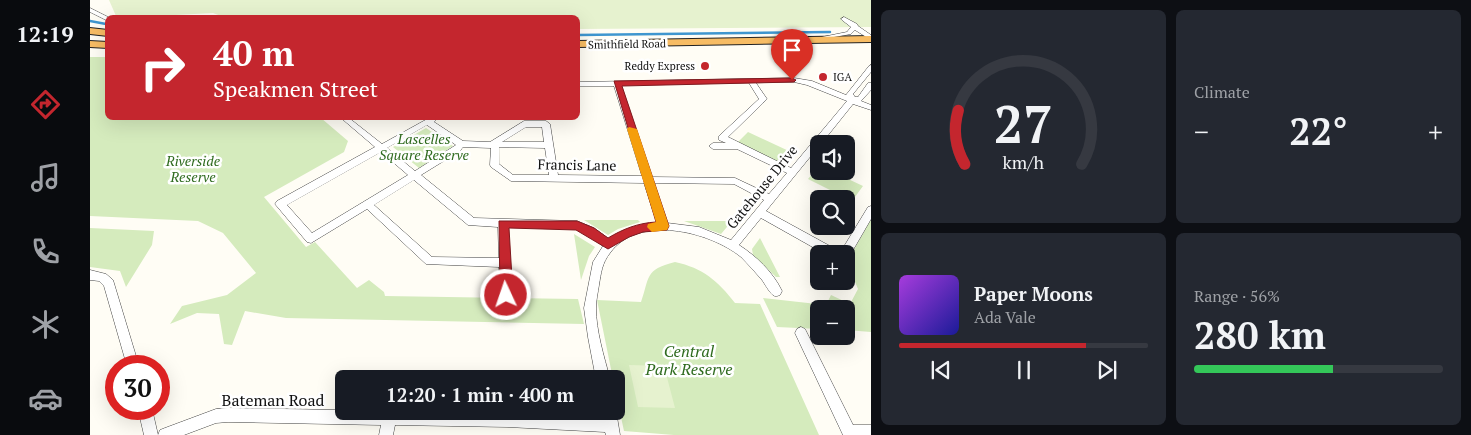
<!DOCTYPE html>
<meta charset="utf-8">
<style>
body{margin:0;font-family:"PT Serif",serif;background:#242831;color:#f1f3f6;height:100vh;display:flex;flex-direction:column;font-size:19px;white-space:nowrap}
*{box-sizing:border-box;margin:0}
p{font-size:16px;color:#9ea1a6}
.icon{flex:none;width:28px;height:28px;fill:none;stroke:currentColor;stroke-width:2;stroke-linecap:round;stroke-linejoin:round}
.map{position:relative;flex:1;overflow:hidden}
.sheet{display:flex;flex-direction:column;gap:10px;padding:10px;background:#0d0f14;width:600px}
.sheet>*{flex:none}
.top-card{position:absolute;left:15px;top:15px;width:475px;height:105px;border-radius:8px;box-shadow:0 5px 20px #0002;background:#c4262e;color:#fff;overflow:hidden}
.fabs{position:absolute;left:720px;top:135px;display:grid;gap:10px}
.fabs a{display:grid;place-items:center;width:45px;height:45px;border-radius:8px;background:#171b24;box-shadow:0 5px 20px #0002;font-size:25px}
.speed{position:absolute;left:15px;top:355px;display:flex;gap:10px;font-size:25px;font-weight:700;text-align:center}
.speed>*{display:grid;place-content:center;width:65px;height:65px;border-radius:50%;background:#171b24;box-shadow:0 5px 20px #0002;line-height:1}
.speed .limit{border:8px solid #d22;background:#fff;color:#111}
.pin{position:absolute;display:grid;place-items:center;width:42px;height:42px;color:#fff;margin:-51px -21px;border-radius:50% 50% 50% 0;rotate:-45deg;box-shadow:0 0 5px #0007}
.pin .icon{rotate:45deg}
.me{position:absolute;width:55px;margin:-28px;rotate:357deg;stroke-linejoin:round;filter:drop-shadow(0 0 4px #0008)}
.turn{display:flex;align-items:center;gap:18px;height:105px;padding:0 25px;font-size:22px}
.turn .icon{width:65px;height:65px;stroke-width:2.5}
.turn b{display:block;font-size:35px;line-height:42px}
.big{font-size:38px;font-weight:700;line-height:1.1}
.sheet .widget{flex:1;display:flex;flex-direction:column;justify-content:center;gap:8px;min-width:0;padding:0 18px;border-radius:8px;background:#242831}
.sheet .dial{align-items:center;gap:0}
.dial svg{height:130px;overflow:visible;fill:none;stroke:#363941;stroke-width:7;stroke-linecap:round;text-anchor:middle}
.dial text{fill:#f1f3f6;stroke:none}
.song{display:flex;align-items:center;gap:15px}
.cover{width:60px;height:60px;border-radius:8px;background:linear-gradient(135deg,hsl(280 70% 55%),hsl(240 70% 35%))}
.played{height:5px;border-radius:2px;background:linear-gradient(90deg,#c4262e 75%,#363941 75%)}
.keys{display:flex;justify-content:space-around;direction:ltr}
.heat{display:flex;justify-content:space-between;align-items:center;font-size:28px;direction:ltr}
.charge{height:8px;border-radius:4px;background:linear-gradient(90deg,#34c759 56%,#363941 0)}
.sheet .tiles{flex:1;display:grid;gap:10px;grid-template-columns:repeat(2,1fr)}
.trip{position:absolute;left:245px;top:370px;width:290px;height:50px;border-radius:8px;background:#171b24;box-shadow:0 5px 20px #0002;font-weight:700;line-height:50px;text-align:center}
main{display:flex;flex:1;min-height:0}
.tabs{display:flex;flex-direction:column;width:90px;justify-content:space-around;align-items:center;background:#090b0e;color:#9ea1a6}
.tabs .icon{width:35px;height:35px}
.tabs .active{color:#c4262e}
.tabs b{font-size:22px;color:#f1f3f6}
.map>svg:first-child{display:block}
</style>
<main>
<nav class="tabs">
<b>12:19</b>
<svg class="icon active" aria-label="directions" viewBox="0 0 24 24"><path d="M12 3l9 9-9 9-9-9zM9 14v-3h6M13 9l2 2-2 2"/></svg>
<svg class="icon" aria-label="music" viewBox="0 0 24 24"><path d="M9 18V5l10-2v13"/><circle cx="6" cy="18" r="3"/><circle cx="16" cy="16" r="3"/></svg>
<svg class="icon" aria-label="phone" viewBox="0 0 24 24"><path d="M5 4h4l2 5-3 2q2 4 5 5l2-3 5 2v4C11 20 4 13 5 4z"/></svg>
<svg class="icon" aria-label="climate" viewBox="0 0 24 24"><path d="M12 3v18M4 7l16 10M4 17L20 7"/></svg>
<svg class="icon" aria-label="car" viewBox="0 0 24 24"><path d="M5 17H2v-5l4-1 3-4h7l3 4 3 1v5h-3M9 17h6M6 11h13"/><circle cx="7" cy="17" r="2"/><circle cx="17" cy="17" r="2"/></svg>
</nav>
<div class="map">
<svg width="781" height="435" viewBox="0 0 781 435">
<rect width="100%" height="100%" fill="#fffdf5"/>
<path fill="#d5ebbd" d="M0,57H17L18,118H231L258,141L254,152L174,197L216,247L225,242L267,288L279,280L294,292L295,296L488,299L494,324L196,318L155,311L142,345L134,344L129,314L107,313L80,324L92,306L137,295L166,273L133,233L108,221L0,216Z
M336,128L363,146L329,168L303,147Z
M658,132L701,152L691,164L647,143Z
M729,166V171H741L773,186L762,201L718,179Z
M781,219V332L756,330V309H729V329L687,327L673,298L736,305L741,295L760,304L768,289L757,262Z
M494,220H548L550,222L528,229L518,235Z
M594,221H642L631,234Z
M0,228L64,231L62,245L36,287L30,271L0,267Z
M484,234L505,247L499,256L491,280Z
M670,238L690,277H686L663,255L662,249Z
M585,262C613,268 628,281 645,303L670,304L729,435H584L534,431L526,394V379H523L507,300L551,302C560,277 554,270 585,262Z"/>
<path fill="#e6f2cf" d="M19,0H781V27L488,29V18H136L123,13L30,18L26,16Z
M539,365L574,366L585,408L548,407Z"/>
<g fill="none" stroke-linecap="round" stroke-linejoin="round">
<path stroke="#3f96cf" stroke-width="2.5" d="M0,21L16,24
M488,35L740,32"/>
<defs>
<path id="minor" d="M0,8L20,18H18V21L0,12Z
M754,17L767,24L768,26L781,35V40L765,30L761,34L727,40V38L757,32L761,27L752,20L751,19Z
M781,65V72L763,94L765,97H768L778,83H781V90L771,101L781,105V110L763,104L731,144H729V146L676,211L749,251L750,253L778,207L781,206V219L759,257L756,258V254H735L671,218L649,245C666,256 683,272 692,291L690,295C687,296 686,297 683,295C679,292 675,284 672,280C665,272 658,264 651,257C619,231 548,214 520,253C512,263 511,273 509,285C508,292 506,300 506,308C506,331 514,356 520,379H506L498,337L494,308L503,262L513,246L496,234L486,229L418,227L422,295L420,299L416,300L412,299L410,295L409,267L336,264L277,209L221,243L217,242L185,204L187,201L285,147L251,118H259L292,144L339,118H348L344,122L373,141L400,142L434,121H456L460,124L468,175L552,176L524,86H488V82L704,78L722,81L756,95L779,66ZM704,82L717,85L757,101L701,168L638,137L677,99L666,83ZM659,83L669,99L629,136V140L636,143H623L619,146L623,149H647L697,173L679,194L645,178L561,177L531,85ZM337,125L366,145L325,171L297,148ZM436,127H452L454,142H412ZM373,147L401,148L400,165L401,167L421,181L554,183L567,223C549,225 534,229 519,239L504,228L487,221L384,218L331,175L370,151ZM409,147L455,148L459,175H423L409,164ZM291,152L318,175L222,233L197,205ZM324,180L378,225L408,227L409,258L342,257L284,205ZM564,183L644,184L674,200L641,240L609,227L577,223Z
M0,270L16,274L23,280L49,366H37L14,286L9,281L0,280Z
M711,327L715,329L763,425H781V435H753L705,333L707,329Z
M138,408L418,413L513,418L512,411H526L530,435H516L515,432L418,427L305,425L303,435H289L291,425L138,422L126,423L94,435H54L48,409H62L68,435L70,430L75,428L126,409Z"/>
<path id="trunk" d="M0,28L18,30V36L0,34Z
M781,36V42L488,47V41Z
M0,41L18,42V48L0,47Z"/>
</defs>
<use href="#minor" stroke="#444" stroke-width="1"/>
<use href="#trunk" stroke="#222" stroke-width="2"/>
<use href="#minor" fill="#fff" fill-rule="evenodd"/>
<use href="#trunk" fill="#f7bc64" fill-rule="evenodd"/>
</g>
<path fill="#c4262e" stroke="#7f191e" d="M702,78L706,80L704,82L532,86L579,226L577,230L553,232L539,237L518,249L486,230L419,228L423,295L421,299L416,301L411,299L410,295L409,221H487L504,228L518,238C533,229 548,223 566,222L524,81Z"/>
<path fill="#f59e0b" d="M539,127L547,129L579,226L577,230L562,232L557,227L558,224L566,222L537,129Z"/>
<g fill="#c4262e" stroke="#fff" stroke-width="2">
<circle cx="615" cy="66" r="5"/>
<circle cx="733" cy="77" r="5"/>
</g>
<g text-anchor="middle" stroke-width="5" stroke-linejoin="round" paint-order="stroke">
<g font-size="11" fill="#111" stroke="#fff">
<text transform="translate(537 44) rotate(-1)" y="4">Smithfield Road</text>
</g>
<g font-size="11" fill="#111" stroke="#fff" text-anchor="end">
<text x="605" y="70">Reddy Express</text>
<text x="743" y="81" text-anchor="start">IGA</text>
</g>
<g font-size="14" font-style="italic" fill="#2f6b1f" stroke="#fff">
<text x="334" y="144">Lascelles<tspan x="334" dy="16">Square Reserve</tspan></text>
<text x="103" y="166">Riverside<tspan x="103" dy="16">Reserve</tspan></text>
</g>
<g font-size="14" fill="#111" stroke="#fff">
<text transform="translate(487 165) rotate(1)" y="5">Francis Lane</text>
<text transform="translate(672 187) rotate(-51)" y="5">Gatehouse Drive</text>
</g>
<g font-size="16" font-style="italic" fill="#2f6b1f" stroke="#fff">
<text x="599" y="357">Central<tspan x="599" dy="18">Park Reserve</tspan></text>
</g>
<g font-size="16" fill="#111" stroke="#fff">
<text x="183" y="406">Bateman Road</text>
</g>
</g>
</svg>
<div class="fabs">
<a><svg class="icon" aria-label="sound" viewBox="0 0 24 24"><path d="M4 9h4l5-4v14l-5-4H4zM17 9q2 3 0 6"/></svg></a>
<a><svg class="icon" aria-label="search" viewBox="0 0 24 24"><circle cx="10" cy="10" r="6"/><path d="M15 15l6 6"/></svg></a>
<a>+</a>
<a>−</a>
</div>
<div class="speed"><div class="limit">30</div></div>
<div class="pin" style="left:702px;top:80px;background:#d93025"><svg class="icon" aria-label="arrive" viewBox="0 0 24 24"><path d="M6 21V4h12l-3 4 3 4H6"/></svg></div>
<svg class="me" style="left:416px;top:295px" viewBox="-20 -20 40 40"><circle r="17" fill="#c4262e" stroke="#fff" stroke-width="3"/><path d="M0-11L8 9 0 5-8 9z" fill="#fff"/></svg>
<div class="trip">12:20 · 1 min · 400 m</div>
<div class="top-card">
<div class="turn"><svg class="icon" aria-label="right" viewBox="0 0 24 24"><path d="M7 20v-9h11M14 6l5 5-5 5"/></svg><div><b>40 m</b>Speakmen Street</div></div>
</div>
</div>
<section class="sheet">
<div class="tiles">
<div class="widget dial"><svg viewBox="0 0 100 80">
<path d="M14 69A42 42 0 1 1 86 69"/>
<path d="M14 69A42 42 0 0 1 10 36" stroke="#c4262e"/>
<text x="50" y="56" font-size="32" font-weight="700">27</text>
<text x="50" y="72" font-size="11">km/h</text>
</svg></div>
<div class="widget"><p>Climate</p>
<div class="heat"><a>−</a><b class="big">22°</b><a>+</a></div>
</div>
<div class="widget">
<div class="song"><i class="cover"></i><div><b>Paper Moons</b><p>Ada Vale</p></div></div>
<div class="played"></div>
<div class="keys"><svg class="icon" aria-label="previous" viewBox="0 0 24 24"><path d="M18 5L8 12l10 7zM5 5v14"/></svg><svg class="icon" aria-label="pause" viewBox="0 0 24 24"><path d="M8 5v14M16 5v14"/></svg><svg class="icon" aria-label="next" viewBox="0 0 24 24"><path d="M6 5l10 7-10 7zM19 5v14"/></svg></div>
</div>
<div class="widget"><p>Range · 56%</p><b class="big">280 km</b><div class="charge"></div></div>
</div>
</section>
</main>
